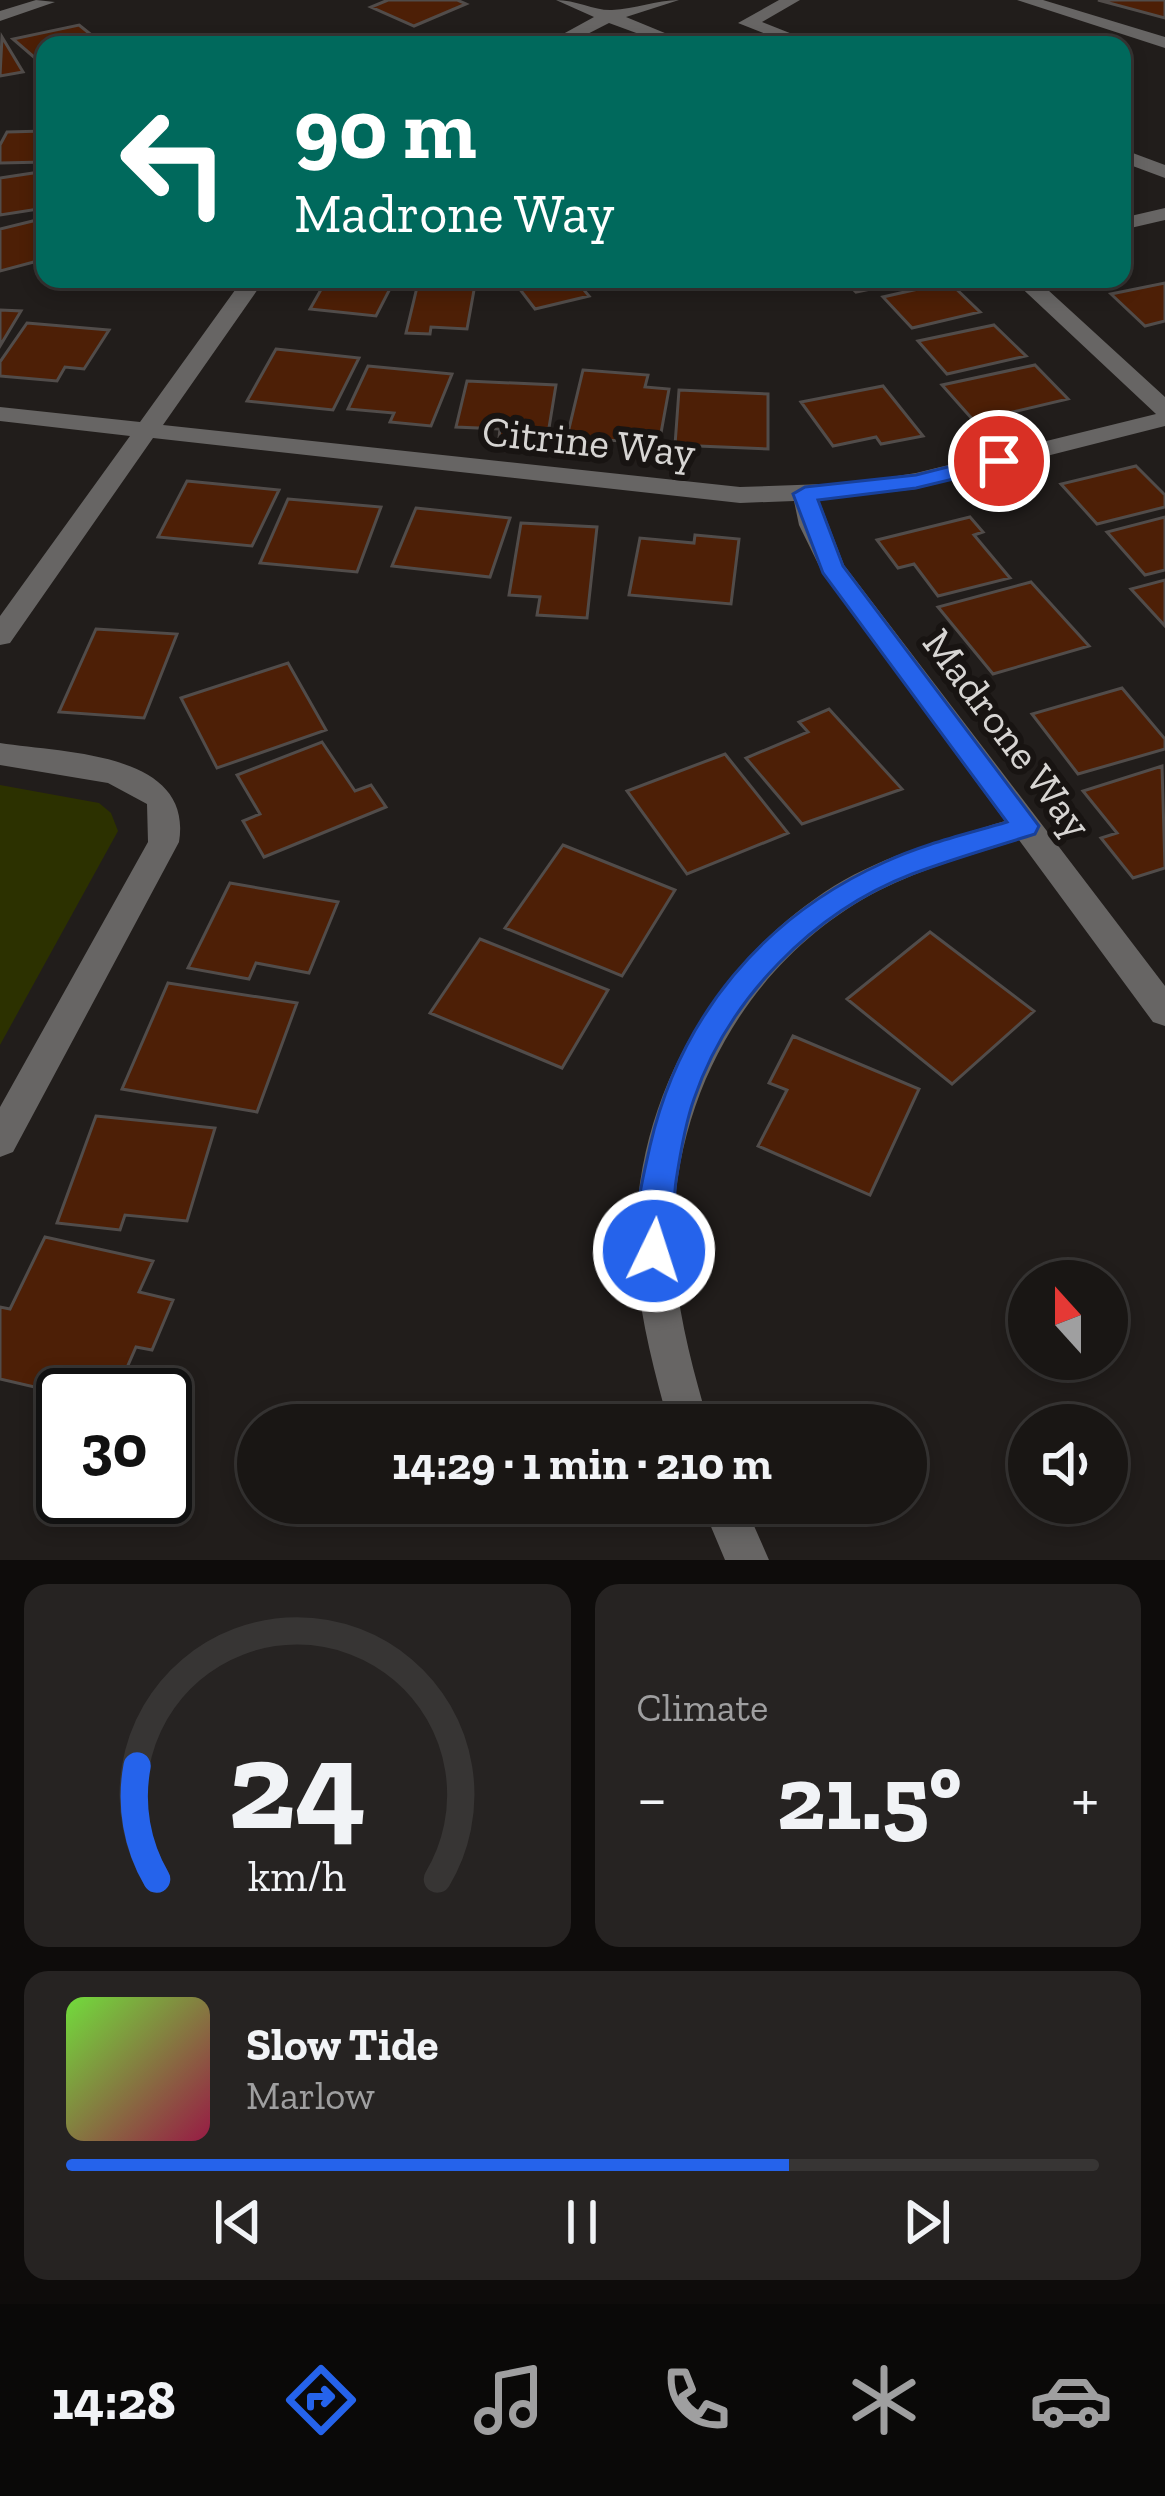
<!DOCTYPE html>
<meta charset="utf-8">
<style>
body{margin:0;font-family:"Zilla Slab",serif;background:#262322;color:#f1f3f6;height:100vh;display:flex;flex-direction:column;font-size:45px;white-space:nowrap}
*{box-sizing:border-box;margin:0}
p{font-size:39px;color:#9f9fa0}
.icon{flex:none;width:66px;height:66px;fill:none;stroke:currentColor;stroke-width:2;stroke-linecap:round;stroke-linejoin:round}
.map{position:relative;height:1560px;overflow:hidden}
.drawer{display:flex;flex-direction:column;gap:24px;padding:24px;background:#0e0c0b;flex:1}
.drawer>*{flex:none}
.top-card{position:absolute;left:36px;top:36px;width:1095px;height:252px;border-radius:24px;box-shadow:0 6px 18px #0003,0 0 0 3px #373534;background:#00695c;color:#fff;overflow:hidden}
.needle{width:78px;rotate:339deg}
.fabs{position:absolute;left:1008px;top:1260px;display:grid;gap:24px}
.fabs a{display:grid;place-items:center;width:120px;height:120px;border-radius:50%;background:#191614;box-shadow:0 6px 18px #0003,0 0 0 3px #373534;font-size:60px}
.speed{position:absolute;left:36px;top:1368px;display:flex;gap:24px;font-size:60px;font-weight:700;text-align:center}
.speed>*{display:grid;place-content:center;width:156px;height:156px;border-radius:50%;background:#191614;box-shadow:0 6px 18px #0003,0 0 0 3px #373534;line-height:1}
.speed .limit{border:6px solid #111;border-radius:18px;background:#fff;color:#111}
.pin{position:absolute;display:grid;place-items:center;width:102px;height:102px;color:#fff;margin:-51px;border:6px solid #fff;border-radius:50%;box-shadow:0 3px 12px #0007}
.me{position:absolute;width:132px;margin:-66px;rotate:4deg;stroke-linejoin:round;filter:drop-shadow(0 0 9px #0008)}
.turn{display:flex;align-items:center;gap:42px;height:252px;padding:0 60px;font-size:54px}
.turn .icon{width:156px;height:156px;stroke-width:2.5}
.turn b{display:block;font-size:84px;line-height:102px}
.big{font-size:90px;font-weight:800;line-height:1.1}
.drawer .tile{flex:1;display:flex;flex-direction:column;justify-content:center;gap:18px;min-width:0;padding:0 42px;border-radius:24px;background:#262322}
.drawer .dial{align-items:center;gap:0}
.dial svg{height:312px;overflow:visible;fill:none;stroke:#373534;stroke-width:7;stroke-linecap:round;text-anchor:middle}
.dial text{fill:#f1f3f6;stroke:none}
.song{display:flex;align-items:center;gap:36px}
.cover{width:144px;height:144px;border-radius:18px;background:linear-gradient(135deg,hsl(100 70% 55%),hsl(340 70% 35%))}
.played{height:12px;border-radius:6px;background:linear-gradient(90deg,#2563eb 70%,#373534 70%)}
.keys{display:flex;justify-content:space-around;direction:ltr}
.heat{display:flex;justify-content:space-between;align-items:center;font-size:66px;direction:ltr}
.drawer .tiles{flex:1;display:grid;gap:24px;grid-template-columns:1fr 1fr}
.tile:last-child{grid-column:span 2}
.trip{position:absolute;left:237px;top:1404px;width:690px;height:120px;border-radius:60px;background:#191614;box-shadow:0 6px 18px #0003,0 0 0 3px #373534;font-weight:800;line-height:120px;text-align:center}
.tabs{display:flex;height:192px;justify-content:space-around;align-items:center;background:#0a0908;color:#9f9fa0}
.tabs .icon{width:84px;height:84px}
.tabs .on{color:#2563eb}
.tabs b{font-size:54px;color:#f1f3f6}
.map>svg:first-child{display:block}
</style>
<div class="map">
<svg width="1165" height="1560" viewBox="0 0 1165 1560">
<rect width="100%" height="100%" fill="#211d1b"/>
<path fill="#2c3100" d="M0,785L99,803L111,813L118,831L0,1045Z"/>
<path fill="#4d1f06" stroke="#514c4a" stroke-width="3" d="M388,0H457L466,4L414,26L371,7Z
M1098,0H1165V18Z
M79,25L104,45H45L42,64L13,39Z
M2,37L23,72L0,76Z
M45,131V162L0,163V145L7,132Z
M40,172L45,180V208L0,215V178Z
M45,218V259L0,271V229Z
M327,279H395L376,316L310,309Z
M419,279H476L467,329L431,327L430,334L406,333Z
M512,279H575L589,296L535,309Z
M843,279H918L856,292Z
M949,282L980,312L912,328L883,297Z
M1165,283V321L1145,326L1111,294Z
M0,310L21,311L0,346Z
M27,323L109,330L84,369L65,367L57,381L0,376V362Z
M994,325L1026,356L947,374L918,341Z
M276,349L359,358L333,410L247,401Z
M1035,365L1068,399L974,421L942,385Z
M368,366L452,374L431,426L390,422L394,413L348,409Z
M583,370L648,375L645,387L669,389L659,444L567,437Z
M467,381L556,385L547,440L499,438L500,429L456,427Z
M883,386L923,436L881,444L876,437L833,446L801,402Z
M679,390L768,394V449L675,445Z
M1136,466L1165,495V507L1097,524L1061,484Z
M187,481L279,490L252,546L158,537Z
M288,499L381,507L357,572L260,563Z
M416,508L510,518L490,577L392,566Z
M970,517L983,532L974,535L1010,578L938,596L914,564L898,568L877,540Z
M1165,517V570L1145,575L1107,532Z
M521,523L597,527L587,618L537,615L540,597L509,595Z
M695,535L739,539L731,604L629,595L640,538L694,543Z
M1165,580V626L1131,589Z
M1031,582L1089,646L993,674L938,607Z
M96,629L177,634L144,718L59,712Z
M288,663L326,730L217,768L181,698Z
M1122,688L1165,739V749L1078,774L1032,714Z
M829,709L902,789L802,824L746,758L808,732L799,722Z
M322,742L355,791L371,785L386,807L264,857L243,821L260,814L237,775Z
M725,754L788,833L687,874L627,791Z
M1162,766L1165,868L1133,878L1101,838L1117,833L1083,791Z
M563,845L675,890L622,976L505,928Z
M230,883L338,902L309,973L256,963L249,979L188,968Z
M930,932L1034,1011L952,1084L847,999Z
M480,939L608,990L562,1068L430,1013Z
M168,983L297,1003L257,1112L122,1089Z
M793,1036L919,1089L870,1195L758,1146L787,1090L769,1083Z
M96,1116L215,1128L187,1221L125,1215L120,1230L57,1223Z
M45,1237L153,1261L139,1292L173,1300L152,1350L136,1347L115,1395H69L0,1379V1307L10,1309Z"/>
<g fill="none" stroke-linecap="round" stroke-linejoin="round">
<path fill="#676564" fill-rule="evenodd" d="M36,0L55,2L0,21V11Z
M556,0C576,0 596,11 612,10C635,9 656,0 679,0L626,17L694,45H669L609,23L566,45H543L594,17Z
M779,0H800L762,22L820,45H794L738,23Z
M1017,0H1043L1165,37V48Z
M1122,149L1165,165V178L1122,162Z
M1165,208V220L1122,230V218Z
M243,279H265L163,425L740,487L853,483L916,473L1156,414L1012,279H1036L1165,397V426L916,489L819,500L844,565L1165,986V1026L1153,1022L1019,840C972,855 924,868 880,890C746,959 667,1105 674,1254C677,1312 693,1370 709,1425H669C654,1370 638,1312 636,1255C631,1106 709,965 834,886C886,854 947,839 1005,821L823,574L799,525L794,501L740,503L153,438L10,643L0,645V616L130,436L0,421V407L140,422Z
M0,743C62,753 194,751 179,842L13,1152L0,1157V1107L148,842L147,804L108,783L0,765Z
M701,1503H744L769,1560H725Z"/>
</g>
<path fill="#2563eb" stroke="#184099" stroke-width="3" d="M999,454L1007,456V466L916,488L818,500L843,566L1039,826L1035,834C994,847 952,859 912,874C813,912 728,999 694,1099C685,1124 680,1155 676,1181C672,1207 678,1238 666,1263L654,1267L642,1263C628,1231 643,1179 650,1146C680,1016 764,916 885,862C923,844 967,834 1007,822L823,573L793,494L805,487L916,475Z"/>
<g text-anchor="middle" stroke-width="12" stroke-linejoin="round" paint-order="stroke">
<g font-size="42" fill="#d7d5d3" stroke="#181412">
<text transform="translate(589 441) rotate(6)" y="15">Citrine Way</text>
<text transform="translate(1008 733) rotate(53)" y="15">Madrone Way</text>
</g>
</g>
</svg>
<div class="fabs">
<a><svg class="needle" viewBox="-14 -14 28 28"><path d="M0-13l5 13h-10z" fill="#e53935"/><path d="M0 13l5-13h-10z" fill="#9f9fa0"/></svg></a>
<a><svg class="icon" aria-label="sound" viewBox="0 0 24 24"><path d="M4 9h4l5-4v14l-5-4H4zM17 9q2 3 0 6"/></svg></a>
</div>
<div class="speed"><div class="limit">30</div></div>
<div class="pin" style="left:999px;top:461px;background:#d93025"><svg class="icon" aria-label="arrive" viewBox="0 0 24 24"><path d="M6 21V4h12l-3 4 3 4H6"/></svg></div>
<svg class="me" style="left:654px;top:1251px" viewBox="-20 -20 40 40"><circle r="17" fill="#2563eb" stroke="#fff" stroke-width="3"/><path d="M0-11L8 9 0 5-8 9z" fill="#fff"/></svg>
<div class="trip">14:29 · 1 min · 210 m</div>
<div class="top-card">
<div class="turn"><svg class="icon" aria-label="left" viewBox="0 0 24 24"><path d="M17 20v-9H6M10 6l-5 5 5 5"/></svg><div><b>90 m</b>Madrone Way</div></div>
</div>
</div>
<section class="drawer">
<div class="tiles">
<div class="tile dial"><svg viewBox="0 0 100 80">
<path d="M14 69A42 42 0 1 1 86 69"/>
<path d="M14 69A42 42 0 0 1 9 40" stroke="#2563eb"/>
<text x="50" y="56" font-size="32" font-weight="700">24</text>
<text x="50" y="72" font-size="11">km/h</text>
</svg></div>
<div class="tile"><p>Climate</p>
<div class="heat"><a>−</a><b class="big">21.5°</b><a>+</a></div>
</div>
<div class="tile">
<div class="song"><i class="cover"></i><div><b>Slow Tide</b><p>Marlow</p></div></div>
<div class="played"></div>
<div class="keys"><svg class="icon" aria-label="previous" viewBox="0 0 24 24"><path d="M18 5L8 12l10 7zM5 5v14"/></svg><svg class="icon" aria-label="pause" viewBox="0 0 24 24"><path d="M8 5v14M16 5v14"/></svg><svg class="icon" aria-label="next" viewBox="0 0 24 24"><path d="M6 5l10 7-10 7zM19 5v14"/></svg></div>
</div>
</div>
</section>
<nav class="tabs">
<b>14:28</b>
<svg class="icon on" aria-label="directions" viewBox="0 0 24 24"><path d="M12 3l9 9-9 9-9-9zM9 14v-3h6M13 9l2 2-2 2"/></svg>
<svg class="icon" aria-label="music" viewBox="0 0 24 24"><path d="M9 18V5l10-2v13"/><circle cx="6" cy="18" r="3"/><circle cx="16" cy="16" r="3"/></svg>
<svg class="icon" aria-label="phone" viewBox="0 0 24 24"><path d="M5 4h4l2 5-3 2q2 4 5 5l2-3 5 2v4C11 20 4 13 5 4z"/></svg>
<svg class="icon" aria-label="climate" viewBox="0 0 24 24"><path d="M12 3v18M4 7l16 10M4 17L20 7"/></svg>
<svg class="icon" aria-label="car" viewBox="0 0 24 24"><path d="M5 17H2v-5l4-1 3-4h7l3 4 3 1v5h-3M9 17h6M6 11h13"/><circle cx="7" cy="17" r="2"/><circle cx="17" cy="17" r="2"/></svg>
</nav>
